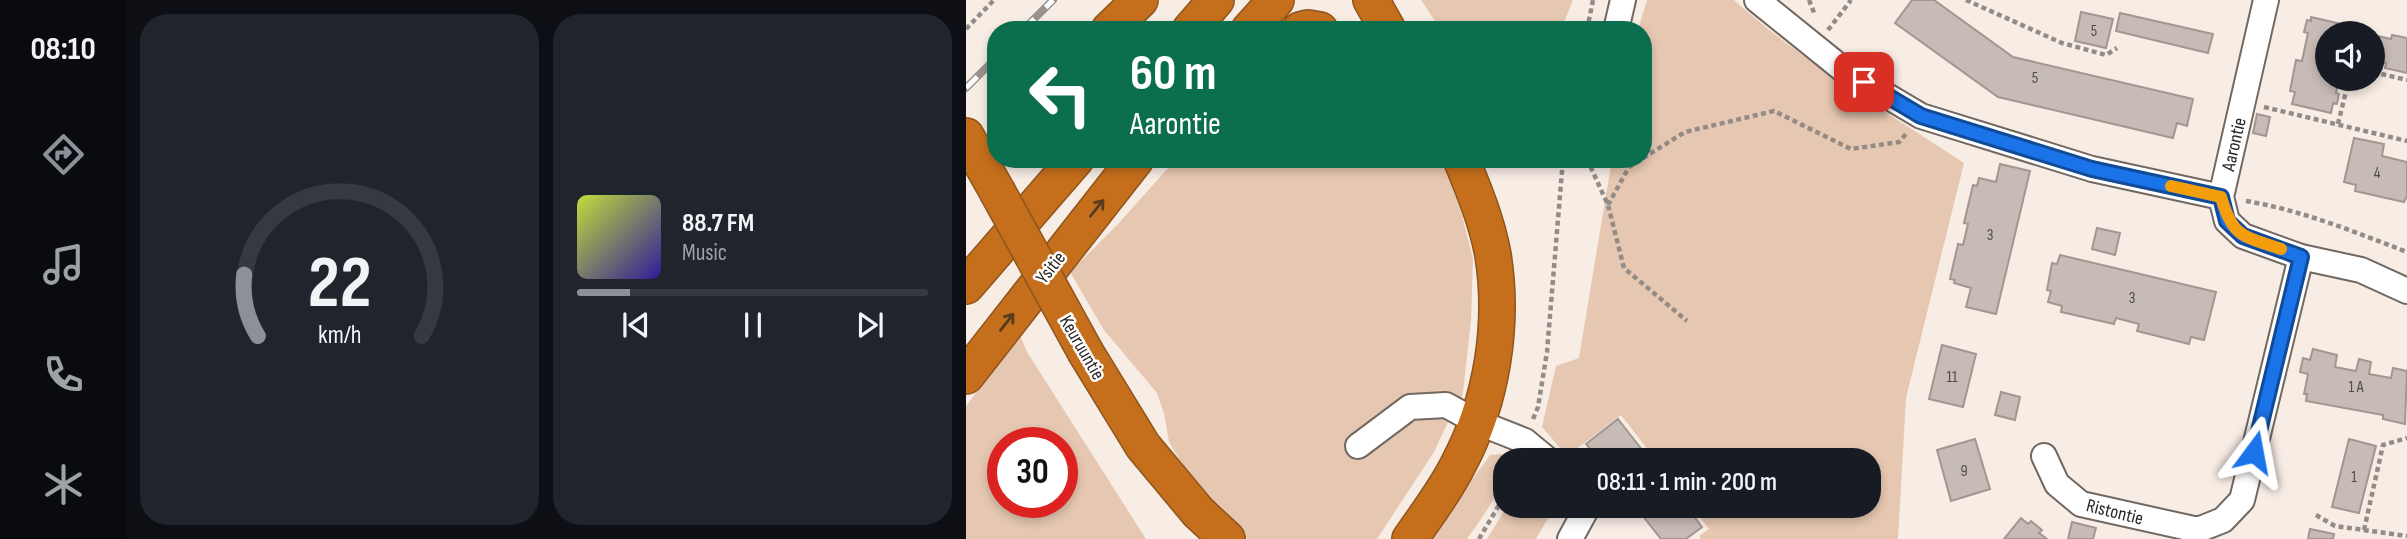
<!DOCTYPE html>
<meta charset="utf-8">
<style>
body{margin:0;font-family:"Sofia Sans Condensed",sans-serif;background:#20242c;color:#f1f3f6;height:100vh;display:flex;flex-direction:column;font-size:26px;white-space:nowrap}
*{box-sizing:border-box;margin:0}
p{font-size:23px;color:#9ea1a6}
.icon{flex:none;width:38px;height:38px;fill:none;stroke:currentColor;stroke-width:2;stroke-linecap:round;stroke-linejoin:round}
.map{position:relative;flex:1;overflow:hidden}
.sheet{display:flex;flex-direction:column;gap:14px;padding:14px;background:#0d0f14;width:840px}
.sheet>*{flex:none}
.hud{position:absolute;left:21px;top:21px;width:665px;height:147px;border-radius:28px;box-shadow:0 4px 10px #0003;background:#0b6e4f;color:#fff;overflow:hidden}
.controls{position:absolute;left:1349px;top:21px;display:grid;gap:14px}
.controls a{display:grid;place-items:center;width:70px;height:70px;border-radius:50%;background:#171b24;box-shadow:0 4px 10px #0003;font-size:35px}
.speed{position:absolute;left:21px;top:427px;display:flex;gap:14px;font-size:35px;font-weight:700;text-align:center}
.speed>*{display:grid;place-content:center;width:91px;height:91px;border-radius:50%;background:#171b24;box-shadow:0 4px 10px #0003;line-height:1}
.speed .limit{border:10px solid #d22;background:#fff;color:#111}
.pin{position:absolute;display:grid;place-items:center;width:60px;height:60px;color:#fff;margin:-30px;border-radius:14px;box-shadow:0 4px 10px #0006}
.me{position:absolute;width:77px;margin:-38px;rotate:13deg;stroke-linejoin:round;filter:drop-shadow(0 0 5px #0008)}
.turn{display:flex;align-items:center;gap:24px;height:147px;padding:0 28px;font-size:32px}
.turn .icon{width:91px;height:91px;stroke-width:2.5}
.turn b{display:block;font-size:49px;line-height:60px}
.sheet .card{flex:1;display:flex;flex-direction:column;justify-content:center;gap:10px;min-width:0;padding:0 24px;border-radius:28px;background:#20242c}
.sheet .dial{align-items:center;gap:0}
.dial svg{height:182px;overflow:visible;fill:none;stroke:#363941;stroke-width:7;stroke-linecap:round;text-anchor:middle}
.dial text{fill:#f1f3f6;stroke:none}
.song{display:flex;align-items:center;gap:21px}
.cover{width:84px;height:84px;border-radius:10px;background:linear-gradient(135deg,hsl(70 70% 55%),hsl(250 70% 35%))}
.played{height:7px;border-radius:4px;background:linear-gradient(90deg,#8c9099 15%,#363941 15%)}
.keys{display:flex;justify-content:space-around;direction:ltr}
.sheet .tiles{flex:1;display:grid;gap:14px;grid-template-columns:repeat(2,1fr)}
.trip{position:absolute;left:527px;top:448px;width:388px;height:70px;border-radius:28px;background:#171b24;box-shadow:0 4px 10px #0003;font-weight:600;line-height:70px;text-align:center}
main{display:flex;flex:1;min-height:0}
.menu{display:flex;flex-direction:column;width:126px;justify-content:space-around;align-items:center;background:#090b0e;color:#9ea1a6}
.menu .icon{width:49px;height:49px}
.menu .current{color:#8c9099}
.menu b{font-size:32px;color:#f1f3f6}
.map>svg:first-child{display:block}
</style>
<main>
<nav class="menu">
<b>08:10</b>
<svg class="icon current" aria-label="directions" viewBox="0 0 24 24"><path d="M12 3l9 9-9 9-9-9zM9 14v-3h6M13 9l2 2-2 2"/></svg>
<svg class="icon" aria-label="music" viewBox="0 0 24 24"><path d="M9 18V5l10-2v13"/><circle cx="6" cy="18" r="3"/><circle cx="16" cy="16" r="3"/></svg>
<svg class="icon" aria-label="phone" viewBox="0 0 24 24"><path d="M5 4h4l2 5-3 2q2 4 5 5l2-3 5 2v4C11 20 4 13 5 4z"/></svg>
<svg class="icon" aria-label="climate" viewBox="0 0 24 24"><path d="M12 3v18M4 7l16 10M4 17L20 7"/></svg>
</nav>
<section class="sheet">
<div class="tiles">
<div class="card dial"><svg viewBox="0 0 100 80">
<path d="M14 69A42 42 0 1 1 86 69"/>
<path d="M14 69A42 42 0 0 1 8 42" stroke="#8c9099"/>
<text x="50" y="56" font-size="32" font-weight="700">22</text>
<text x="50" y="72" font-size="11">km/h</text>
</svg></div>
<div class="card">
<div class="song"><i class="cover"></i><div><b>88.7 FM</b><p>Music</p></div></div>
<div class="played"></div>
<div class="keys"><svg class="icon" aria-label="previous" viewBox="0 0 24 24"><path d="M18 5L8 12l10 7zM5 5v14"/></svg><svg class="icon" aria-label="pause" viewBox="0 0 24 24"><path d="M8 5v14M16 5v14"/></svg><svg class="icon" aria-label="next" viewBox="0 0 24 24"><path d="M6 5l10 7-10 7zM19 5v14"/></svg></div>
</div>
</div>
</section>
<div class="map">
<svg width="1441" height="539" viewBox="0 0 1441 539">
<rect width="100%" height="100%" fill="#f8ede5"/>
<path fill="#e6c7b1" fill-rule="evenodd" d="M455,0H607L595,30H475Z
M681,0H768C838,63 920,112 998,163L940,398L932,539H735L733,536L743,529L725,506H903V460H690L655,415L601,456L576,427L590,366L613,358L646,159H677V30H672Z
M210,159H477L490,191L507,259L505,320L497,392L492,412L482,422L468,452L411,539H282L266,527L223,476L203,442L198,413L191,393L138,330L104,272L153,223Z
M54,335L61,352L180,539H0V406ZM37,443H96V502H37Z
M537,454L546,456L544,460H539C539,489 517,516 501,539H463L524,455Z
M541,506H589L570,539H521Z"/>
<path fill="#c7bcb5" stroke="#a19790" stroke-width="2" d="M946,0H968L1047,57L1227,99L1221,126L1211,123L1207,138L1032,97L929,23Z
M1115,12L1147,19L1140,48L1109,41Z
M1154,13L1247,34L1242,53L1150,31Z
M1345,17L1384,26L1383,33H1362V79H1373L1370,93L1373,94L1371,104L1367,103L1365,113L1326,104L1329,92L1324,91L1330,60L1336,61L1342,33L1338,32L1341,20L1345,21Z
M1407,35L1425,39L1426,35L1441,38V73L1419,68L1420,63L1407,60Z
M1291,114L1304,117L1300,136L1287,133Z
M1388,138L1418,144L1416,156L1441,162V196L1438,202L1389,191L1390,185L1378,182Z
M1034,164L1064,171L1030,314L1000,307L1005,288L988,283L989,280L984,279L992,244L997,245L1002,224L998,223L1007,185L1011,186L1013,178L1030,182Z
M1131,228L1154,233L1149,255L1126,249Z
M1094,255L1250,292L1238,340L1225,337L1223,344L1171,331L1173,324L1150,318L1148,324L1095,312L1096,306L1082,302L1085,291L1081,290L1086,263L1091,264Z
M976,345L1010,354L997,407L963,399Z
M1347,349L1371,355L1369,367L1390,371L1393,359L1405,362L1403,374L1425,378L1427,368L1441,371L1439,424L1417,419V415L1340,401L1341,394H1338L1342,374L1334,372L1337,358L1344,360Z
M1035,392L1054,397L1049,420L1029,415Z
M652,419L684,460H633L620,444Z
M1009,439L1024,489L985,501L971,450Z
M1383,439L1410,446L1393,513L1366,507Z
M669,506H720L736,527L720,539H695Z
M1055,518L1062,524L1065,521L1076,530L1073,533L1081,539H1038Z
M1106,522L1130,528L1127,539H1102Z
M1344,529L1368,534L1367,539H1342Z"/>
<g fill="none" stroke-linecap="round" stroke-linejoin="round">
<defs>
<path id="minor" d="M791,0L879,71L955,116L1126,169L1255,197
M1300,0L1255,197L1261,221L1277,236L1335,257L1395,270L1441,291
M650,30L657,0
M392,446L444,407L480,405L511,422L559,441L582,460
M1078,456L1091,484L1115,504L1232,530L1257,520L1276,500L1335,257
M604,539L622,506"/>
<path id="highway" d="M405,0L422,30
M143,30L174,0
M224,30L250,0
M283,30L310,0
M334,30L342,28L354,30
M0,136L31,191
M0,286L110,159
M120,353L177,446L232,512L261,539
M0,376L170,159
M444,539C461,514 480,490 493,463C526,401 538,324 527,255C521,222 508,190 495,159"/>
</defs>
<use href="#minor" stroke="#716861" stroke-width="28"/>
<use href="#highway" stroke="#8e551e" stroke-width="38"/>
<path stroke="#938c86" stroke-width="4.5" stroke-dasharray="5 3.5" stroke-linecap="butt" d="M843,0L849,15
M1000,0L1096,43L1140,55L1151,48
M0,29L28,0
M621,30L627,0
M862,30L885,0
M1407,72L1441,80
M1298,107L1441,141
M1372,124L1383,79
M677,158L719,132L808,111L885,149L933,142L941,133
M621,159L642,205L658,268L721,321
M1280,201C1335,210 1389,232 1441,252
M642,205L663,167L676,159
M567,419L572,407L581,352L597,159
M1350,515L1369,526L1441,536
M1398,530L1417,445L1441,438
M513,539L539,495"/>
<use href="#minor" stroke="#fff" stroke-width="24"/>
<use href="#highway" stroke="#c56f1c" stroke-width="35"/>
<defs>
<path id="rail" d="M57,30L87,0
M0,88L30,58"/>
</defs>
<use href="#rail" stroke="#9a928c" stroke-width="8"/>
<use href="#rail" stroke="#fff" stroke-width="5" stroke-dasharray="16" stroke-linecap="butt"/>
<defs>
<path id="highway-bridge" d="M31,191L120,353"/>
</defs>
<use href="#highway-bridge" stroke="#8e551e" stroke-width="38" stroke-linecap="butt"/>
<use href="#highway-bridge" stroke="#c56f1c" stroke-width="35"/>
</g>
<defs><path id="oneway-shaft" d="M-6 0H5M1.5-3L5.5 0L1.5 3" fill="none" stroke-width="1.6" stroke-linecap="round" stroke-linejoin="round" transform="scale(1.75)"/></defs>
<g stroke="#583b20">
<use href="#oneway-shaft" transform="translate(131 208) rotate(-51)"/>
<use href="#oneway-shaft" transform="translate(41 322) rotate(-52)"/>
</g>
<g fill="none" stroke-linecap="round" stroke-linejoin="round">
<defs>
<path id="route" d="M898,82L955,116L1126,169L1255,197L1261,221L1277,236L1335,257L1288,452"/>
</defs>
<use href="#route" stroke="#114b97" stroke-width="18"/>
<use href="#route" stroke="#1a73e8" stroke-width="12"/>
<path stroke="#f59e0b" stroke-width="12" d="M1205,186L1255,197C1267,238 1277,236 1315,249"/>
</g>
<g text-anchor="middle" stroke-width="5" stroke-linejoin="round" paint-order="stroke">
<g font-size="16" fill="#504b47">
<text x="1128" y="36">5</text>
<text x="1069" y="83">5</text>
<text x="1411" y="178">4</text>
<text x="1024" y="240">3</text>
<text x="1166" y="303">3</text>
<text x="986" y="382">11</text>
<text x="1390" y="392">1 A</text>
<text x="998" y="476">9</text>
<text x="1388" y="482">1</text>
</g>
<g font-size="19" fill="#292522" stroke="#fff">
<text transform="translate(1267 144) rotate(-77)" y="7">Aarontie</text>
<text transform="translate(84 267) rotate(-52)" y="7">Ysitie</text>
<text transform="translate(117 347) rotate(60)" y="7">Keuruuntie</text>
<text transform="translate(1149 511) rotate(14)" y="7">Ristontie</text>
</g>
</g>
</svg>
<div class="controls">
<a><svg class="icon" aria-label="sound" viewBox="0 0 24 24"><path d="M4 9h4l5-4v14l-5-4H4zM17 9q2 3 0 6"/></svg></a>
</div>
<div class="speed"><div class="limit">30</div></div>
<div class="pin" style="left:898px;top:82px;background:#d93025"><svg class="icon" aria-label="arrive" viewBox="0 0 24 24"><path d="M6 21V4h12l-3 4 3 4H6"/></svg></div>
<svg class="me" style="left:1288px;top:452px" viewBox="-20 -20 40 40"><path d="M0-17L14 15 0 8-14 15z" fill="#1a73e8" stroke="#fff" stroke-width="4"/></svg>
<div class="trip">08:11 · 1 min · 200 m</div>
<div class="hud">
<div class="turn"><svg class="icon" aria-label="left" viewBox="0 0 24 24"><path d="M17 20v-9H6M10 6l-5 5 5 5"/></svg><div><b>60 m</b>Aarontie</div></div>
</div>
</div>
</main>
